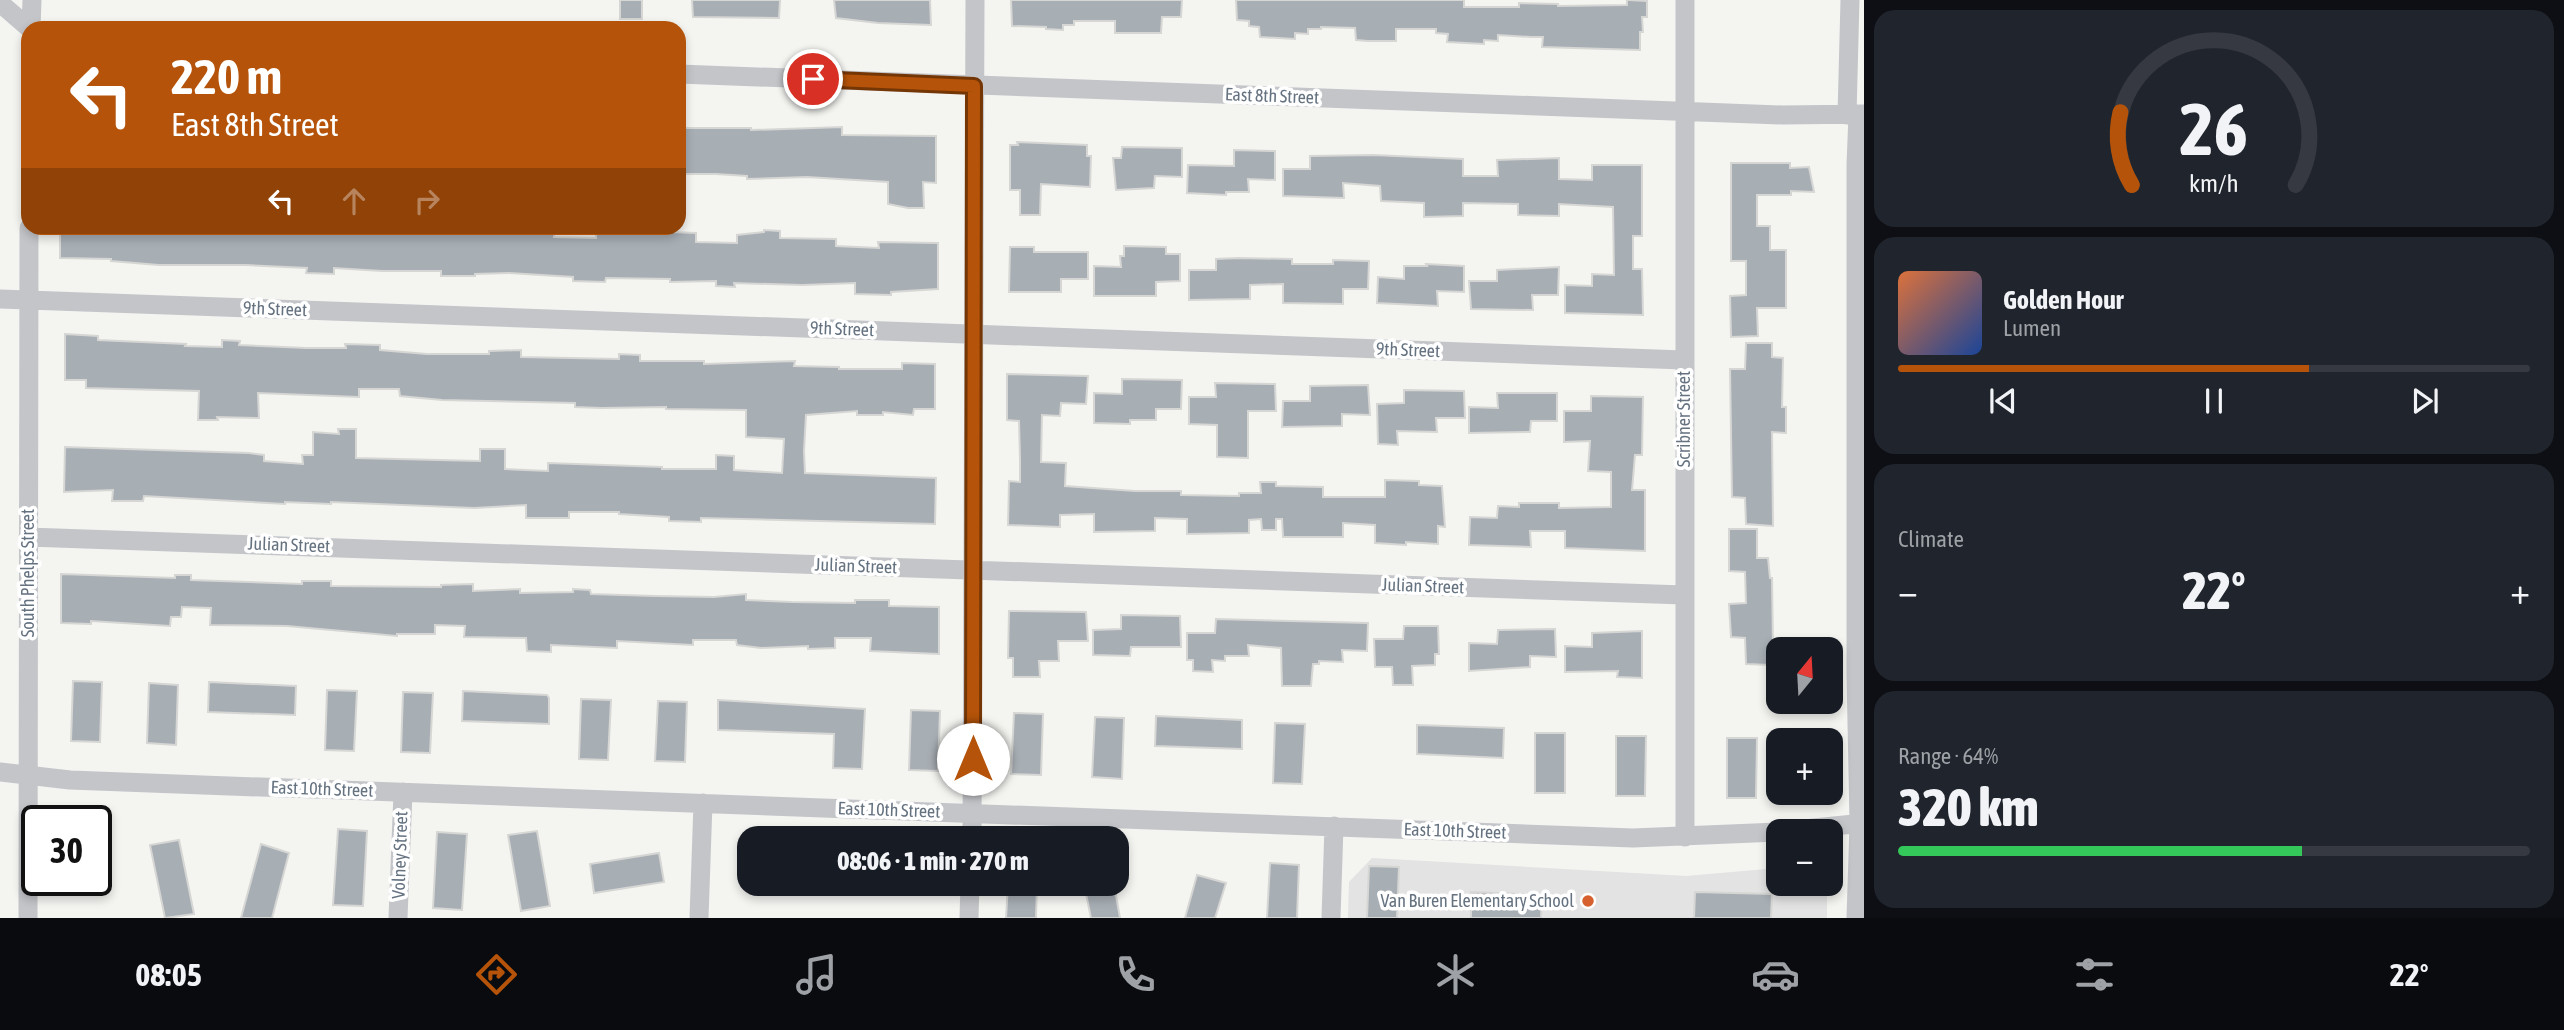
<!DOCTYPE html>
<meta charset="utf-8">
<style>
body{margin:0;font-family:"Asap Condensed",sans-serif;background:#20242c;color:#f1f3f6;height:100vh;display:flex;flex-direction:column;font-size:26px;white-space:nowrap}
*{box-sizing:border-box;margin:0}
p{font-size:23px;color:#9ea1a6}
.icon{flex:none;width:38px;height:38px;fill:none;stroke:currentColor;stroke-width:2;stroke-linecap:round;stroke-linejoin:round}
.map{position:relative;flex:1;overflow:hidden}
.side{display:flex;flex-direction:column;gap:10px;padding:10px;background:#0d0f14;width:700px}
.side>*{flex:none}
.top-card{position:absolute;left:21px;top:21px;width:665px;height:214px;border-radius:21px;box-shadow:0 4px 10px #0003;background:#b45309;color:#fff;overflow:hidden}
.needle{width:46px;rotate:18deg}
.controls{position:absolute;left:1766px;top:637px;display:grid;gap:14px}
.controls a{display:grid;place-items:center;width:77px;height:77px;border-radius:14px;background:#171b24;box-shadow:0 4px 10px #0003;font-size:35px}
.speed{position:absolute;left:21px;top:805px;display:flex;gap:14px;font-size:35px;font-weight:700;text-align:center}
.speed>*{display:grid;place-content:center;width:91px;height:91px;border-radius:50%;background:#171b24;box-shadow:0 4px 10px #0003;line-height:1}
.speed .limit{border:4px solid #111;border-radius:10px;background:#fff;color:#111}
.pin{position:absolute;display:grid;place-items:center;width:60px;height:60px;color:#fff;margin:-30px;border:4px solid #fff;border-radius:50%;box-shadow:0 2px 7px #0007}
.me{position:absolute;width:77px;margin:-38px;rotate:0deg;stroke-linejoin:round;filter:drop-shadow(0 0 5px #0008)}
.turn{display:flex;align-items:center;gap:24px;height:147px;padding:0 35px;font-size:32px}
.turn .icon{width:91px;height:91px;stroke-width:2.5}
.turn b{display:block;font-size:49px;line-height:60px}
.lanes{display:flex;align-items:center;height:66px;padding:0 35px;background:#0003;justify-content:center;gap:35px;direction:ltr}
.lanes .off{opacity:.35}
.big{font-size:52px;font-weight:800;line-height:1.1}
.side .widget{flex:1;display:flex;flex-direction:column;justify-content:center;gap:10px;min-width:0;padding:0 24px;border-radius:21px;background:#20242c}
.side .dial{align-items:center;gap:0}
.dial svg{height:182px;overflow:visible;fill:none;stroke:#363941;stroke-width:7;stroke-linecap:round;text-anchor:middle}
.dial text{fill:#f1f3f6;stroke:none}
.song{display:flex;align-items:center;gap:21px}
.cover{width:84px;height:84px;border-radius:10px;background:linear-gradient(135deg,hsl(20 70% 55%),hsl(220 70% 35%))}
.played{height:7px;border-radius:4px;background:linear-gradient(90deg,#b45309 65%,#363941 65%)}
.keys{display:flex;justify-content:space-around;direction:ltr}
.heat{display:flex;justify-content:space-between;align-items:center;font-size:38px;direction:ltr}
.charge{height:10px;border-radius:5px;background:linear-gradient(90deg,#34c759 64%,#363941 0)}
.trip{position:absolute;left:737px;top:826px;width:392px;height:70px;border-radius:21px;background:#171b24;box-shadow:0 4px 10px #0003;font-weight:800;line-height:70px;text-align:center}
.tab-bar{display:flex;height:112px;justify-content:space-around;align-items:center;background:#090b0e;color:#9ea1a6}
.tab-bar .icon{width:49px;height:49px}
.tab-bar .on{color:#b45309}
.tab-bar b{font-size:32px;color:#f1f3f6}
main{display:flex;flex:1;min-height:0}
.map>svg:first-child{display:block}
</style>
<main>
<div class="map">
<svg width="1864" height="918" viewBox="0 0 1864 918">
<rect width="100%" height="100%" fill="#f4f4f1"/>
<path fill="#e2e3e2" d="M1372,858L1686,876L1778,868V884H1827V918H1348L1349,882Z"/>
<path fill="#a7aeb4" stroke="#d6d6d4" stroke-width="2" d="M620,0H642V19H620Z
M692,0H780L779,18L693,17Z
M834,0H930L931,25L878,23L836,18Z
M1011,0H1182L1181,17H1162L1161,33H1115V21H1074V25H1063V30L1046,29V27L1012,26Z
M1236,0H1464V7H1519V3L1558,4V6L1627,5V0H1629L1647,1V17H1642L1643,32H1640V50L1542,47L1543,37H1531L1498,35V41L1484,40V44L1447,42L1448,34L1436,33V29H1396V41H1368L1356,40L1355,28L1321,27V29H1308V34L1295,33V39L1260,37L1259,27L1249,26V21L1237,20Z
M842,127V135L936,136V183L923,182L924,208H908L888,204V182L807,177L747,179V176L716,174H679V128H751V130Z
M1017,142L1087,145V156H1091L1090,187L1041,184L1040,215H1020V190H1010V145H1018Z
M1122,147L1182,148V177L1155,176L1154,188L1116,190L1113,158H1121Z
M1234,150L1275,151V180L1248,179L1249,192H1226V195L1187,193L1188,165L1234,166Z
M1373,155L1463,159V176H1498L1497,160L1559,158V179L1592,180V165H1642V236H1633V269H1642L1643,315L1565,313V285L1592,286V274L1614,275L1613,207L1559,204V216L1518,215V204L1463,203V216L1424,217V203L1381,201L1380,186L1343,183L1344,198L1283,196V169H1310V156Z
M1731,163H1790V168L1809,167L1814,192L1791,191V195H1757V226H1770V250H1786V308H1757L1758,336L1731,337L1730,296L1746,295V261H1731Z
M60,228H526L555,229L554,237L596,238V231L621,233V230L696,233V242L737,243V235L764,232V230L780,231V238L836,239V246L879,248L878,242L938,243V289L891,292V295L855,294V283L802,285L734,283L735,287L716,286V281L670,282V279L606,278L605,282L573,281V277L509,273L475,274V276H441V271H382L334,268V274L306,273L307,268L246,265H159L111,261V259L60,258Z
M1124,246L1166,247V254H1180V281L1156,282V296H1094V266L1121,267L1120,256H1124Z
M1010,247H1034V252H1088V279H1061V292H1009Z
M1238,258L1292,259V264H1333V260L1369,261L1368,289H1343V304L1283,303V284L1250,285V299L1189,300V270H1216V259Z
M1426,264L1464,266V292L1437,291L1438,306L1377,303L1378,277L1404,279V266H1427Z
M1559,267L1558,295H1532L1533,310L1471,309L1469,281H1497V270Z
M65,334L98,336V340L186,344L185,346L222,347V340L240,341L239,345L306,348H346L345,344L380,345V350L427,354H489V351L521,350V357L619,359V354L640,355V361H704V364L795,361L794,366L839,367V369H902V363L935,364V409H914L913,415L883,412V415H857V411L806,415L804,451L805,473L936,478L935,524L701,518V522L669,521V517L619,514V512H569V518H526V505L474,508L331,502V504L285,502V504L144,496L143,501H112L113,490L64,492L65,447L249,453L264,455V461L303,464L302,455H313V432L339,434L338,429H356V458L480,461V449H505V469L548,471V463L662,467V469H716V455L734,456V470L782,473L784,439L746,437V410L666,409V407L601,408L575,407V403L442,400L400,396L399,389H359V397L258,393L259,418L217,417L218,420H198L199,391L86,388V380H65Z
M1746,343H1772V357L1783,358L1782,407H1786V433L1772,432L1773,526L1746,524L1745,498L1732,497L1730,369H1745Z
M1007,374L1088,376L1086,404L1061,403L1060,416L1042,415L1041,462L1066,463L1065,486L1135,491H1181V495L1239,496V493H1261L1260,482H1276V486L1323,487V497H1385V480L1419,481V485L1442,486L1445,527L1438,526V544L1406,542V545L1375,543V525L1343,523V537H1283L1282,519H1276V530H1262L1261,519L1249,520V533L1187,534V519L1155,518V531L1094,532V514L1060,515V527L1008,525L1009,481L1020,482V459L1019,421L1007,420Z
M1122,379L1182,380L1181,409H1156V420H1130V424L1094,423V393L1122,394Z
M1215,383L1275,384L1276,411H1248V458L1217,457V425L1189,424V397H1216Z
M1368,385L1370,415L1342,414V426L1282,427L1283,401H1310V386Z
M1404,390L1464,391L1465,418H1436L1437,432L1397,431L1398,445L1378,444L1377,404L1404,403Z
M1497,393H1557V421H1531L1530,432L1469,433V407L1498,408Z
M1591,396L1643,397L1642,455H1635L1632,490H1645V551L1565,548V531H1530L1531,547L1469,545L1470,517L1497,518L1498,506L1519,507V503H1559V508L1611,507V472L1588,471L1590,441L1564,442V411H1591Z
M1729,529H1757V558H1768L1770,578H1772L1773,647H1771V665L1746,664L1745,638L1731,637L1729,604L1746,603L1745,572L1729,571Z
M61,574L175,578V575H191V580L302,584V581H331V586L441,587V585L473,584V591L520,589V593L573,592V589L590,590L591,594L655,596L714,597L746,594V600L792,602L855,603V600H889V606L939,607V654L870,651L871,638H835V648L808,649V646L761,648L737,645L736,640H693V645L617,641V648L551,645V652L527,651L526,638L464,637L465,626L435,625V634H397V636L287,626L210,625L211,608L182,607L181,617H171L170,626L91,621V624L61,623Z
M1009,611L1086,612L1088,641H1058L1059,661H1039L1040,677H1013V658H1008Z
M1121,615L1180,616L1181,647H1131L1130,656L1093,655V630L1121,629Z
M1216,619L1368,623L1367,651L1342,650L1343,662L1319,661V664H1313L1311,686H1282L1281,648L1248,645L1249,656H1225V661L1212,660L1213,672L1193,671V660H1187V633H1215Z
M1404,626H1438L1439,654H1435V665L1412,666L1413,685H1393L1392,667H1375L1374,639H1403Z
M1555,629L1556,657L1530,656V667L1469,671V643L1497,644L1498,630Z
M1642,631V678L1617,677L1618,671L1565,672V646L1592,647V633Z
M73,681L102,682L100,742L71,741Z
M209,682L296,686L295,715L208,712Z
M149,683L178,685L176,745L147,743Z
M327,690L357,691L354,751L325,750Z
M463,691L547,695L549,698V724L462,721Z
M403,692L433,693L430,753L401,752Z
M581,699L611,700L608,760L579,759Z
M718,700L865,709L862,769L833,768L834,734L718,730Z
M658,701L687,702L685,762L655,761Z
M911,710L940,711L938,771L909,770Z
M1014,713L1043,714L1041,775L1011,774Z
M1156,716L1242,720V749L1155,746Z
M1095,717L1124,718L1122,779L1092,777Z
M1275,723L1305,724L1302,784L1273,783Z
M1417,725L1504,728L1503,758L1417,754Z
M1535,733H1565V793H1535Z
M1616,736H1646L1645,796H1616Z
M1727,738H1757L1756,798H1727Z
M338,829L367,831L363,906L333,905Z
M537,831L550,906L521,911L508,835Z
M437,832L467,834L462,910L433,908Z
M179,840L194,914L165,918L150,845Z
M261,844L289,853L272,918H241Z
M659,853L664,882L594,893L590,864Z
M1270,863L1299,865L1297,918H1267Z
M1369,866L1399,867L1397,918H1367Z
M1197,875L1226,883L1215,918H1185Z
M1008,884H1037L1036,918H1006Z
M1084,884H1114L1120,918H1091Z
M1471,892L1542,895L1541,918H1471Z
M1695,892L1772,894L1771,918H1694Z"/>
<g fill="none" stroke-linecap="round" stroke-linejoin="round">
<path stroke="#c3c5c9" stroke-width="19" d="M0,3L29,28
M31,28L32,0
M679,74L1783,115L1864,114
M1847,115L1850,0
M0,299L1684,360
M28,537L1684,595
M0,772L70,780L1633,838L1778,832
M1784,831L1864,823
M1685,837V0
M972,838L975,0
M28,918L29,228
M398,918L403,792
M699,918L703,803
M969,918L970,884
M1331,918L1334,826
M1856,918L1859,823L1856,673V165L1858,115"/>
</g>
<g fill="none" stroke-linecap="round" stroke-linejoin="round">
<defs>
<path id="route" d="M813,79L974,86L973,759"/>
</defs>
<use href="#route" stroke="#753606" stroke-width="18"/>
<use href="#route" stroke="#b45309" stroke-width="12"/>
</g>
<circle fill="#d6612f" stroke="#fff" stroke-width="2.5" cx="1588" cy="901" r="7"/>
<g text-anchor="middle" stroke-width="7" stroke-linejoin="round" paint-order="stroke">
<g font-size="18" fill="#657280" stroke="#fff">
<text transform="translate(1272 96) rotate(2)" y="6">East 8th Street</text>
<text transform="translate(275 309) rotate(2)" y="6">9th Street</text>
<text transform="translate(842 329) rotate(2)" y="6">9th Street</text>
<text transform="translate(1408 350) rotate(2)" y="6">9th Street</text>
<text transform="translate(1684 419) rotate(-90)" y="6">Scribner Street</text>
<text transform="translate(289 545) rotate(2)" y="6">Julian Street</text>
<text transform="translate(856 566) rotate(2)" y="6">Julian Street</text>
<text transform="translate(28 573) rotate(-90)" y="6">South Phelps Street</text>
<text transform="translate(1423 586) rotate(2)" y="6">Julian Street</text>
<text transform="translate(322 789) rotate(2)" y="6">East 10th Street</text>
<text transform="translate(889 810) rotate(2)" y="6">East 10th Street</text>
<text transform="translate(1455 831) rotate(2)" y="6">East 10th Street</text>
<text transform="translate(400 855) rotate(-88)" y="6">Volney Street</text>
</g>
<g font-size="18" fill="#657280" stroke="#fff" text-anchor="end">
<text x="1574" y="907">Van Buren Elementary School</text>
</g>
</g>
</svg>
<div class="controls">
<a><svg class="needle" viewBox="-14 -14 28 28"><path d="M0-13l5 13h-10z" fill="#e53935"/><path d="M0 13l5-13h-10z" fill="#9ea1a6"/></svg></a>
<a>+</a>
<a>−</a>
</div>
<div class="speed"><div class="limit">30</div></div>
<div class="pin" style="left:813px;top:79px;background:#d93025"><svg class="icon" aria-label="arrive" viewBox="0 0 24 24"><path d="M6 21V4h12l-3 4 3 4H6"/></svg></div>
<svg class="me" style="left:973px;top:759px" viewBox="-20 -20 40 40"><circle r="19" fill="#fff"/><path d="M0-13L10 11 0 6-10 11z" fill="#b45309"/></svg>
<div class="trip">08:06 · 1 min · 270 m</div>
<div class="top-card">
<div class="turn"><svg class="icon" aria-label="left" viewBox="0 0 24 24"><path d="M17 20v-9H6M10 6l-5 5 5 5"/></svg><div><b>220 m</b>East 8th Street</div></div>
<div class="lanes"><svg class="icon" aria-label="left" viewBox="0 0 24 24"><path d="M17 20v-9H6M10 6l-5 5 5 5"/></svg><svg class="icon off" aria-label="ahead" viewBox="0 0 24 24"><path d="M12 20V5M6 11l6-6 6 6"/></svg><svg class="icon off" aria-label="right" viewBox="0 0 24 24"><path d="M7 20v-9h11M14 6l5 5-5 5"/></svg></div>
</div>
</div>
<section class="side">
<div class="widget dial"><svg viewBox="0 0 100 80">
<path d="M14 69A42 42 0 1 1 86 69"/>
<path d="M14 69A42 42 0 0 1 9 37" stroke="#b45309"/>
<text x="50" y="56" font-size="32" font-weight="700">26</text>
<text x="50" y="72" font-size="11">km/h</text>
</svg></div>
<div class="widget">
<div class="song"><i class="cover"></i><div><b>Golden Hour</b><p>Lumen</p></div></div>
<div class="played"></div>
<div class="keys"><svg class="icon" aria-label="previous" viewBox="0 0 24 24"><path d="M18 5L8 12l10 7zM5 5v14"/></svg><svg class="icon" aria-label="pause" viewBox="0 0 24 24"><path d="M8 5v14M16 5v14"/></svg><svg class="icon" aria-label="next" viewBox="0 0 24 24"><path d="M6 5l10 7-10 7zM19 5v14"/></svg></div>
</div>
<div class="widget"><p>Climate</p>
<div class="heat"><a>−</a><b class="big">22°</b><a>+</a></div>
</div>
<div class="widget"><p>Range · 64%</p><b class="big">320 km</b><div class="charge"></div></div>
</section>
</main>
<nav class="tab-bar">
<b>08:05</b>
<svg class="icon on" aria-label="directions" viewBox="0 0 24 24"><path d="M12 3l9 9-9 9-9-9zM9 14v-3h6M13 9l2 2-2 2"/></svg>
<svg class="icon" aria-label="music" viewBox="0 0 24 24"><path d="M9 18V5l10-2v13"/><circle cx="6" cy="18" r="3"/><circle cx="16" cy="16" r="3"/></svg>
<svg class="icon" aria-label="phone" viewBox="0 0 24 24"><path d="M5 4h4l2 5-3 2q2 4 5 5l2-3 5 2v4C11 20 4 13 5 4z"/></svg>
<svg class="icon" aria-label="climate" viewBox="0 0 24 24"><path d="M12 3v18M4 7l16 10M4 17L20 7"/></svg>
<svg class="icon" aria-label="car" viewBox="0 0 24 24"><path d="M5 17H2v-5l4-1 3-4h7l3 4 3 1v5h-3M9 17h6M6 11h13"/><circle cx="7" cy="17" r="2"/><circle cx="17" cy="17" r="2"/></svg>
<svg class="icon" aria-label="filters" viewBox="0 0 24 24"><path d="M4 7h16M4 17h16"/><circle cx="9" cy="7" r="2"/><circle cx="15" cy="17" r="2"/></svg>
<b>22°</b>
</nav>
